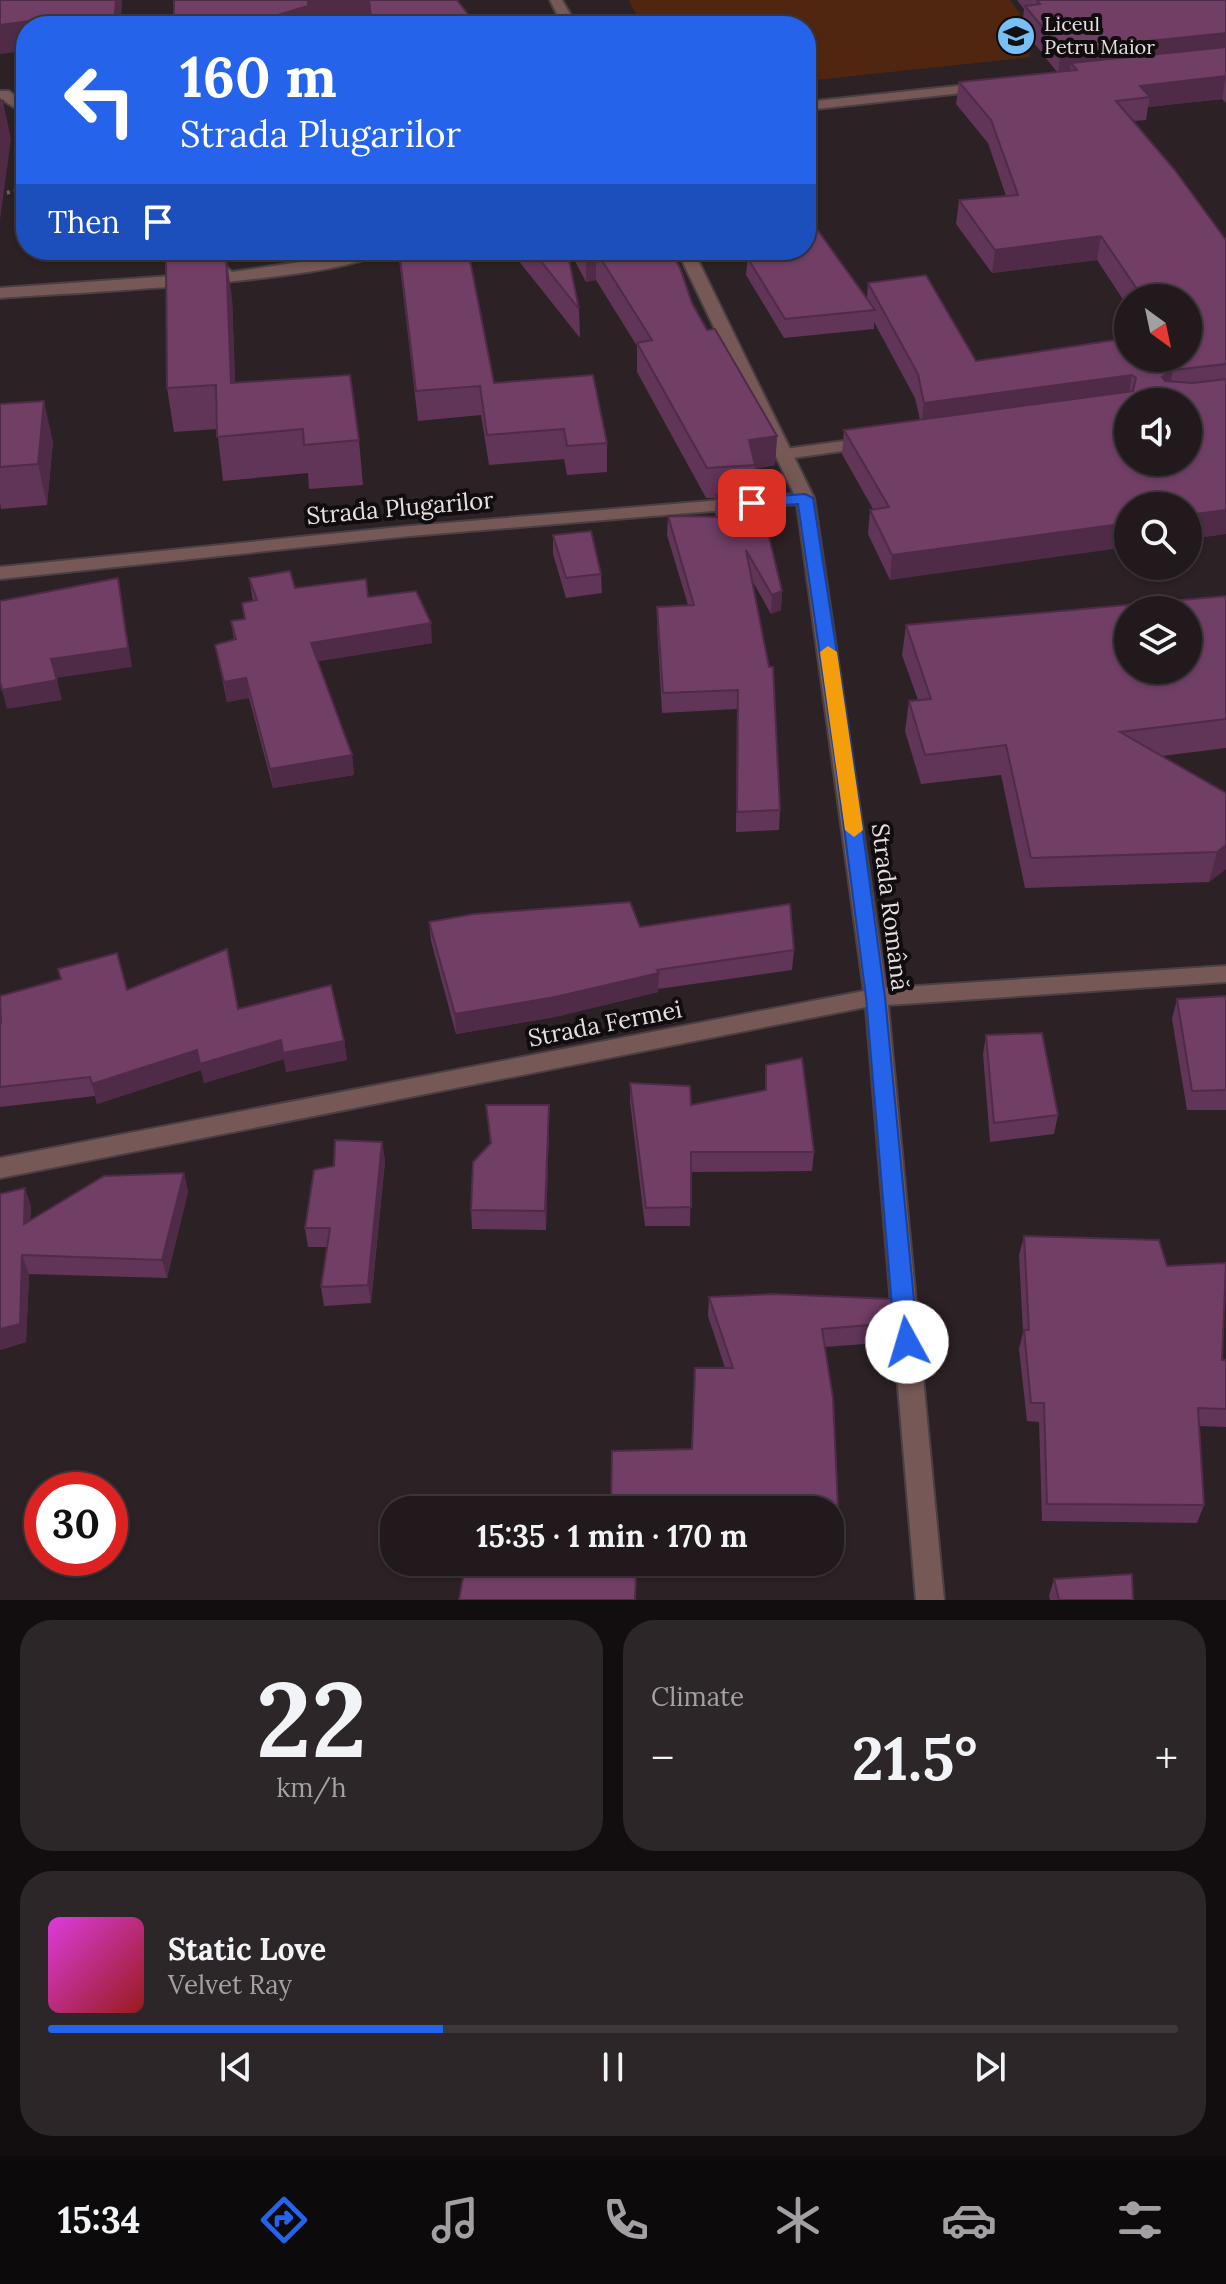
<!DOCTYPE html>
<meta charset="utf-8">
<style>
body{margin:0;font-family:Lora,serif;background:#2d2628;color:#f1f3f6;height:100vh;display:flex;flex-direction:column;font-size:30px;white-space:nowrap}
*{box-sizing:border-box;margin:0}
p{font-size:26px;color:#a2a0a3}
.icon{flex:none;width:44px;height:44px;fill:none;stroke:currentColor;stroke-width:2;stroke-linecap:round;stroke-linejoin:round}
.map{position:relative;height:1600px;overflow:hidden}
.side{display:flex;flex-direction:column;gap:20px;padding:20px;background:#120e0f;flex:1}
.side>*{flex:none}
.top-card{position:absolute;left:16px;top:16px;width:800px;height:244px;border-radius:32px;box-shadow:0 2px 6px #0004,0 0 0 2px #3e383a;background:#2563eb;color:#fff;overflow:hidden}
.needle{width:52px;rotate:147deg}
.fabs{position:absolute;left:1114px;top:284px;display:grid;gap:16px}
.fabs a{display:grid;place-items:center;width:88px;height:88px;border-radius:50%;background:#21191b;box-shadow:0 2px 6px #0004,0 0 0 2px #3e383a;font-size:40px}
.speed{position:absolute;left:24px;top:1472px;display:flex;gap:16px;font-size:40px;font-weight:700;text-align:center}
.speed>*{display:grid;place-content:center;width:104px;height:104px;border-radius:50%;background:#21191b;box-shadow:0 2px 6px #0004,0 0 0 2px #3e383a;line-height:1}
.speed .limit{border:12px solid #d22;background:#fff;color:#111}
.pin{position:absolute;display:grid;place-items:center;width:68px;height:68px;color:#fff;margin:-34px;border-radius:16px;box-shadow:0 4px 12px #0006}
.me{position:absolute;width:88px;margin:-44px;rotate:354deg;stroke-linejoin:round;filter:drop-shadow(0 0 6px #0008)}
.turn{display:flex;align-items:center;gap:28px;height:168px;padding:0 32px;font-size:36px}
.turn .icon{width:104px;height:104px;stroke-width:2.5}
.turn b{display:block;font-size:56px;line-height:68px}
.then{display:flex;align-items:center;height:76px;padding:0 32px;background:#0003;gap:16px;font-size:30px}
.big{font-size:60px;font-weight:700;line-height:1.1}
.side .tile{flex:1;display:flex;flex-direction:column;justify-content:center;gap:12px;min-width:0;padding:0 28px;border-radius:32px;background:#2d2628}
.side .dial{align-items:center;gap:0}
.dial b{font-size:104px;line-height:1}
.song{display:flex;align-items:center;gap:24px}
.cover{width:96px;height:96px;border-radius:12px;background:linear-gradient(135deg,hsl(300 70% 55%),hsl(0 70% 35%))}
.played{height:8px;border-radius:4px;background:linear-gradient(90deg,#2563eb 35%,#3e383a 35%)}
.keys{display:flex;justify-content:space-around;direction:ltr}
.heat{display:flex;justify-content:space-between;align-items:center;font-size:44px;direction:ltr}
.side .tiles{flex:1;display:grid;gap:20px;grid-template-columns:1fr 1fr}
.tile:last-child{grid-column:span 2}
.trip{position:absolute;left:380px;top:1496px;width:464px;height:80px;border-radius:32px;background:#21191b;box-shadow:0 2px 6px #0004,0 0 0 2px #3e383a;font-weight:700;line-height:80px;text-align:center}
.tabs{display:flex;height:128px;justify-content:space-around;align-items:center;background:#0d0a0b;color:#a2a0a3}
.tabs .icon{width:56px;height:56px}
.tabs .on{color:#2563eb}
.tabs b{font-size:36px;color:#f1f3f6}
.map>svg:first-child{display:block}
</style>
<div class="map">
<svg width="1226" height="1600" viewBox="0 0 1226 1600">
<rect width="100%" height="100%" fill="#2c2124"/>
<path fill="#502610" d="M629,0H1010L1021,15L1003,18L1031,57L806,81V26H641Z"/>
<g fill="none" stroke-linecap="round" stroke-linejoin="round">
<defs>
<path id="lane" d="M866,438L874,443L872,447L785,459L777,454L785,449Z"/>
<path id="street" d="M550,0H562L577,26H563Z
M985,83L990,84V90L806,110V102Z
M0,91H9L26,104V115L0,98Z
M189,250H206L232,272L349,255L362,250H384C349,282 63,293 0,298V288L215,273Z
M677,250H693L814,498L886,988L1226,966V982L888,1005L944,1600H916L866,1007L0,1178V1158L864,991L797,504L410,536L0,579V567L410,526L794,494Z"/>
</defs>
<use href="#lane" stroke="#4a3f42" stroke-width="4"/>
<use href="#street" stroke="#4a3f42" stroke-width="4"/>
<path stroke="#6b6164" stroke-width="4" stroke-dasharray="3 4" stroke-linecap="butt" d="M0,194L26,189"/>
<use href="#lane" fill="#765856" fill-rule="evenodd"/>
<use href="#street" fill="#765856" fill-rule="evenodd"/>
</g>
<path fill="#613558" d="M1017,0H1226V103L1222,99L1148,107L1146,120L1133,121L1226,240V534L1188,539V506L890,580L868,534L870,510L873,509L842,454L844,430L920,420L915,398L874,322V329L784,338L746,275L748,257L744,250H806L813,223L867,298L868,283L976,361L1188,358V298H1128V307L1097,260L992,273L956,224L959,200L1006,196L988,143L956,104L959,82L1057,72L1022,28L1024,9Z
M234,250H327L235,256Z
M398,250H468L494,383L607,443V472L567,475L564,459L489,465L481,415L418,421Z
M510,250H567L579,309L580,338Z
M569,250H670L692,303L707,330L777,436L775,465L755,469L754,491L782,591L781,610L771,614L753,582L780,810L779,830L736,832L737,709L662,713L657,626V607L688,605L667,535L668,516H716L715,514L716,498H706L637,372V346L596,280L586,282Z
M232,298L235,383L359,440L363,485L309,489L308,473L223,481L217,429L174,432L167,388Z
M0,404L53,442L47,505L1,509L0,503Z
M553,535L601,574L602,593L566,598L553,554Z
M249,578L295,588L368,597L432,643L318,661L352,755L354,775L273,788L249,698L227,702L215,645L234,640L231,621L244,619L253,601Z
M1226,596V748L1162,756L1226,869L1209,882L1025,888L1001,775L921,784L905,731L909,701L918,700L902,655L906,625Z
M429,922L640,927L794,950L792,970L658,989V992L555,1017L456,1034L431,941Z
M127,990L238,1009L344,1041L347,1060L286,1072L284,1059L204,1083L201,1070L97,1104L95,1096L0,1107V1023Z
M1226,996V1110H1187L1172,1019L1177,999Z
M986,1035L1058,1115L1054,1134L990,1142L983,1054Z
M766,1065L814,1152L812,1171L691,1172L690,1226H645L630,1102V1083L691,1105L765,1090Z
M486,1105H549V1124L546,1230L472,1229L471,1210L490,1144Z
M382,1142L385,1161L371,1303L324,1306L321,1287L327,1247H308L305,1228L334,1166Z
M184,1173L188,1192L167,1278L29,1274L26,1342L0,1350V1194L31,1206L30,1220Z
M1024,1236L1167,1266L1222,1360H1226V1427L1199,1426L1204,1505L1197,1523L1042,1521L1039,1422L1027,1421L1019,1349L1023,1332L1019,1255Z
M709,1297L894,1323L891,1342L825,1347L838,1509L835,1527L830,1526V1510H611L612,1451L692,1449L725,1368L708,1316Z
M1054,1579L1133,1600H1050L1049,1596Z"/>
<path fill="#4f2b47" d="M116,0H122L121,26H114Z
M308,0H369L370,14L310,20L311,26H262L261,20Z
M31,21L32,26H26V51L0,54V25Z
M1226,33V55L1071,63L1070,71L1058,73L1061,50Z
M1226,76L1222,99L1148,107L1150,97L1140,86Z
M3,101L11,139L0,220V123Z
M814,212L812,230L806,213Z
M1101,236L1097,260L992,273L995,250Z
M596,251V280L586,282V253Z
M226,255L232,298L237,427L231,383Z
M1173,370L1168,394L1162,377Z
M1132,375L1128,399L921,427L924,403Z
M44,401L53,442L47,505L38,464Z
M777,436L775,465L755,469V465L749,440Z
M1226,510V534L1188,539V515Z
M1128,523V547L890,580L892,555Z
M118,578L132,667L56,678L51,659Z
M782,591L781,610L771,614L772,595Z
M431,623L432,643L314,662L311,643Z
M246,678L249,698L227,702L224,682Z
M57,680L62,700L7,709L2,690Z
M352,755L354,775L273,788L270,769Z
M1226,845V869L1209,882L1217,852Z
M659,973L658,992L555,1017L456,1034L455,1014Z
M281,1040L344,1041L347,1060L286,1072L284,1059L204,1083L200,1064Z
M197,1050L201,1070L97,1104L92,1084Z
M549,1105V1124L546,1230L545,1211Z
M382,1142L385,1161L371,1303L368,1285Z
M184,1173L188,1192L167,1278L162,1260Z
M25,1188L31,1206L30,1243L24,1224Z
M22,1255L29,1274L26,1342L0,1350V1329Z"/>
<path fill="#713e66" stroke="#4f2b47" stroke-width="2" fill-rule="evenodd" d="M0,0H116L114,26H31V21L0,25Z
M174,0H308V6L261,20L265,26H174Z
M369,0H457L477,26H372Z
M1037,0H1226V33L1061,50L1025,6L1040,4Z
M1226,47V76L1140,86L1150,97L1116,101L1174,169L1226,240V364L1173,370L1162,377L1165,381L1193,383L1226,379V510L1188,515V506H1128V523L892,555L870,510L889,507L844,430L1133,391L1136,378L1132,375L924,403L918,374L868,283L926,275L976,361L1128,338V358H1188V298H1143L1101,236L995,250L959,200L1018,195L991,120L959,82L1077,70L1071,63ZM1128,402H1188V462H1128Z
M0,101H3L0,123Z
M806,198L814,212L806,213Z
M806,214L875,310L785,319L747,257L758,255L755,250H806Z
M399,250H468L494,383L593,375L607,443L567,446L564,429L487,435L480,386L416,391Z
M532,250H567L579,309Z
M584,250H670L680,268L692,303L707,330L715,329L777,436L749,440L755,465L707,468L637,343L652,340L596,251L586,253Z
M226,255L231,383L350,375L359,440L304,445L303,429L217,437L216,385L167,388L166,259Z
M44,401L38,464L0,467V404Z
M758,491L782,591L772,595L746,550L769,667H773L780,810L737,812L738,690L663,693L657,607L694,605L668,516L728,517L716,495Z
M591,531L601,574L566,578L553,535Z
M290,571L295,588L366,579L368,597L416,591L431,623L311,643L352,755L270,769L246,678L224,682L215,645L236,639L231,621L245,619L242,603L257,600L249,578Z
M118,578L128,648L51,659L57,680L2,690L0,681V601Z
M1226,596V719L1120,732L1226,793V845L1217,852L1031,858L1006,745L925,755L909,701L931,699L906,625ZM1128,610H1188V670H1128Z
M630,902L640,927L790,904L794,950L657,970L659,973L555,997L455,1014L429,922L474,914Z
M227,949L238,1009L331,985L344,1041L283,1053L281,1040L200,1064L197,1050L92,1084L90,1077L0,1087V1023H1L0,996L61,979L58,969L117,953L127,990Z
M1226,996V1090L1192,1091L1177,999Z
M1042,1033L1058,1115L994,1123L986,1035Z
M802,1058L814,1152H691V1207L646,1208L630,1083L690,1086L691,1105L766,1090V1065Z
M486,1105H549L545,1211L471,1210L473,1162L491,1143Z
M335,1140L382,1142L368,1285L321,1287L330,1228H305L314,1170L334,1166Z
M184,1173L162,1260L22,1255L20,1324L0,1329V1194L25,1188L24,1224L104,1176Z
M1024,1236L1159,1240L1167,1266L1226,1263L1222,1360H1226V1409L1198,1408L1204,1505L1047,1504L1044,1403H1031L1024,1330H1029Z
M774,1294L892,1299L894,1323L822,1329L833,1398L838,1509L611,1504L612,1451L692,1449L695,1368H733L709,1297Z
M464,1571L636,1576L635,1600H459Z
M1132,1574L1133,1600H1059L1054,1579Z"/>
<path fill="#2563eb" stroke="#184099" stroke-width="2" d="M805,494L813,498L853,758L885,997L918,1342L915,1349L907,1352L899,1349L895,1342L866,997L835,758L798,504L752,507L744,503L752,498Z"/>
<path fill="#f59e0b" d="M828,646L837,652L863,830L854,837L845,830L820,652Z"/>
<defs>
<symbol id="school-disc" viewBox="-11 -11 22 22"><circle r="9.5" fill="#76c0f7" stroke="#110c0e"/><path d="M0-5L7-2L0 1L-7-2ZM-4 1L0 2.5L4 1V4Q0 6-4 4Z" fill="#111"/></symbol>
</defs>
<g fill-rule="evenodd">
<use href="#school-disc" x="994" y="14" width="44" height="44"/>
</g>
<g text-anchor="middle" stroke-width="8" stroke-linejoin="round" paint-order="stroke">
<g font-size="20" fill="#e6dee0" stroke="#110c0e" text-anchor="start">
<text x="1044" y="31">Liceul<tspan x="1044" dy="23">Petru Maior</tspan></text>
</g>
<g font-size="24" fill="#e6dee0" stroke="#110c0e">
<text transform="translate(400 508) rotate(-5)" y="8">Strada Plugarilor</text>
<text transform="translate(890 907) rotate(83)" y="8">Strada Română</text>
<text transform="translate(605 1024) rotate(-11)" y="8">Strada Fermei</text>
</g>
</g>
</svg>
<div class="fabs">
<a><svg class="needle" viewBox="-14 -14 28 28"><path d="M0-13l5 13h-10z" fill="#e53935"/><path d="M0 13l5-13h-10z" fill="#a2a0a3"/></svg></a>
<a><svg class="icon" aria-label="sound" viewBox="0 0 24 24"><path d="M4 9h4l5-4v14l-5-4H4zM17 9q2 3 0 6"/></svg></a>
<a><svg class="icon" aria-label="search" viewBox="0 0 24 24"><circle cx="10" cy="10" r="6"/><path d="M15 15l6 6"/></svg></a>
<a><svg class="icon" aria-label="layers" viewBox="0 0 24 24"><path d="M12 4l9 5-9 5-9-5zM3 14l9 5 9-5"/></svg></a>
</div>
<div class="speed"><div class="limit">30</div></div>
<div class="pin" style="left:752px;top:503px;background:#d93025"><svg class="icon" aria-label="arrive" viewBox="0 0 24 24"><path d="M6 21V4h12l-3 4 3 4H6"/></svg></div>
<svg class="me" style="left:907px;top:1342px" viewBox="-20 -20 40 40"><circle r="19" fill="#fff"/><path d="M0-13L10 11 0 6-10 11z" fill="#2563eb"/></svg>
<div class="trip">15:35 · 1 min · 170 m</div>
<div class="top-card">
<div class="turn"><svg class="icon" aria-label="left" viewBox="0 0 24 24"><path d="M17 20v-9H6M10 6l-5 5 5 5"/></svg><div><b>160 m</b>Strada Plugarilor</div></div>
<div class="then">Then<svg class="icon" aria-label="arrive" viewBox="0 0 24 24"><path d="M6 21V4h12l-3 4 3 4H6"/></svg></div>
</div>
</div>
<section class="side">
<div class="tiles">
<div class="tile dial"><b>22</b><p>km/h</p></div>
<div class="tile"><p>Climate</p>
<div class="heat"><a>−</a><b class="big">21.5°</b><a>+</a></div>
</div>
<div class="tile">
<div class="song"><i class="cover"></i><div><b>Static Love</b><p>Velvet Ray</p></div></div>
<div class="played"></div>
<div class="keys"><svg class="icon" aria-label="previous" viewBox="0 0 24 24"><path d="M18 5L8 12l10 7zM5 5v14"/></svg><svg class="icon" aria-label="pause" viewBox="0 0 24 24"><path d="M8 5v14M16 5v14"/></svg><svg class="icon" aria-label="next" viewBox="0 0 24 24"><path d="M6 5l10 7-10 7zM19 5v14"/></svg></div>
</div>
</div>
</section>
<nav class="tabs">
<b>15:34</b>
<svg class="icon on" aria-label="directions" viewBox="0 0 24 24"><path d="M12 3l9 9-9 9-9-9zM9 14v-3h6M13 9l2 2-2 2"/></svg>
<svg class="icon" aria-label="music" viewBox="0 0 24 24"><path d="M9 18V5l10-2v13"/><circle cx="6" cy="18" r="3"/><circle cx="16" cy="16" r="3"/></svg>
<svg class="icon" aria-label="phone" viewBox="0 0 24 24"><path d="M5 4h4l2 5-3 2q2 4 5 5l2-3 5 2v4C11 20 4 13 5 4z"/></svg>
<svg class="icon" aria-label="climate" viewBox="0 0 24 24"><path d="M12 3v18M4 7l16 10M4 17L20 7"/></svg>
<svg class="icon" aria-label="car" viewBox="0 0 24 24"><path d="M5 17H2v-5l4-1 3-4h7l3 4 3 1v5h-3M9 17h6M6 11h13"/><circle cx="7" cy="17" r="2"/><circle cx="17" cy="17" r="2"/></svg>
<svg class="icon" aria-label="filters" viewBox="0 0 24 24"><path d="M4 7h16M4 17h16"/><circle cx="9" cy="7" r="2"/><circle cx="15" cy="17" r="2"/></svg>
</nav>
